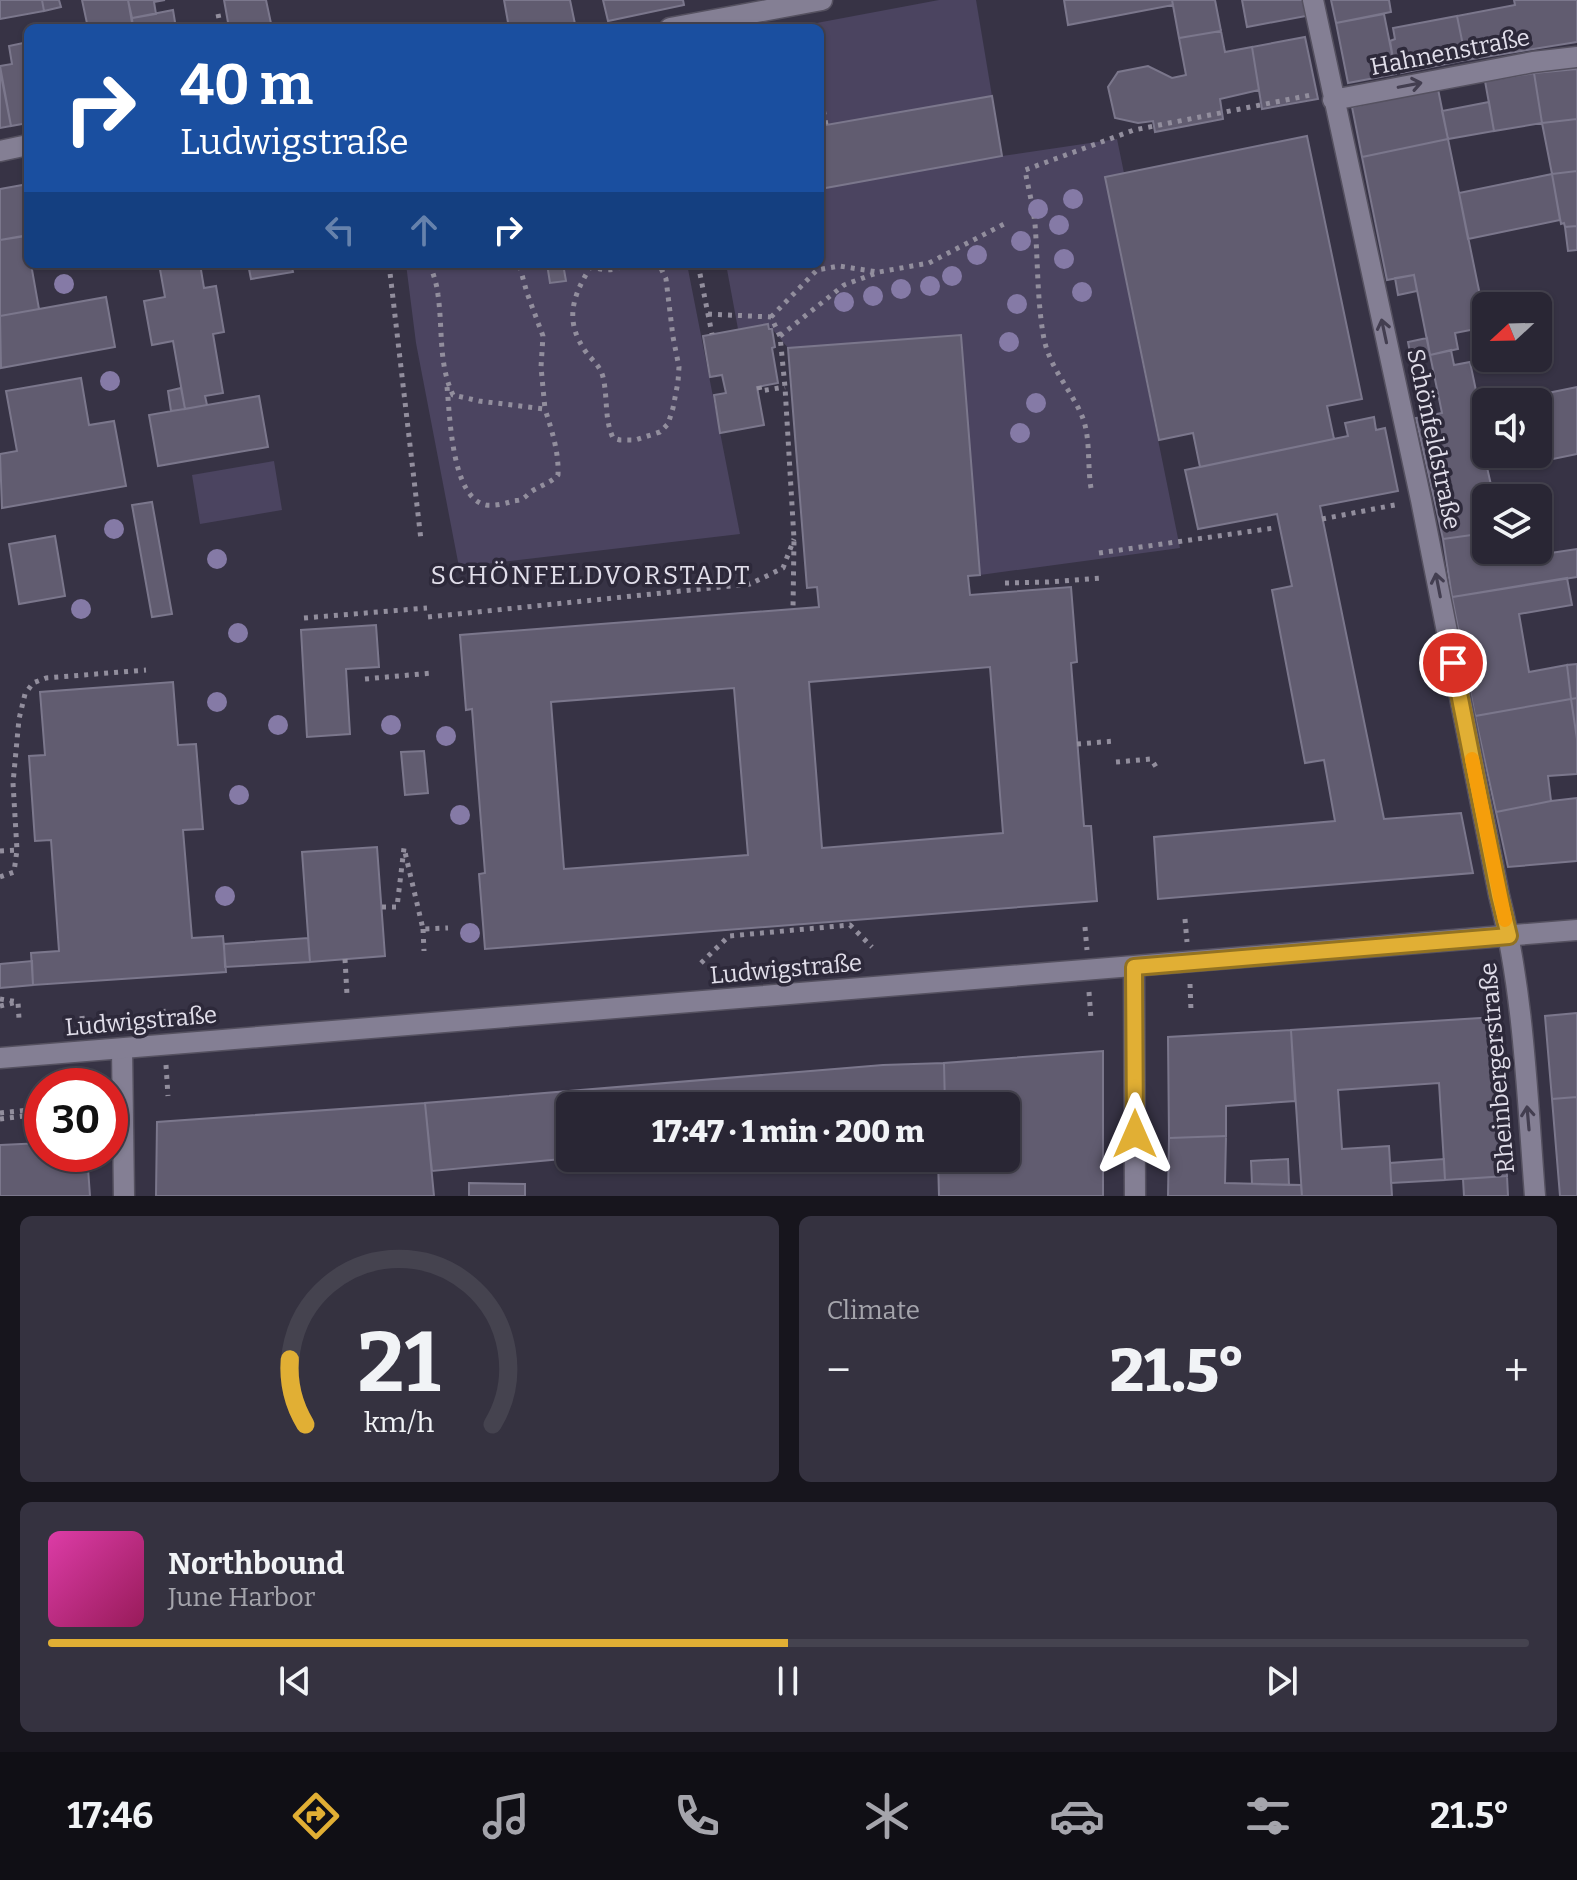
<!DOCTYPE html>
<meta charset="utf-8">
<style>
body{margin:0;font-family:Bitter,serif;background:#353240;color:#f1f3f6;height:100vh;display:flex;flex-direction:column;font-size:30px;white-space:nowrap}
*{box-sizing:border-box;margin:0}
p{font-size:26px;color:#a5a5ac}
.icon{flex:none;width:44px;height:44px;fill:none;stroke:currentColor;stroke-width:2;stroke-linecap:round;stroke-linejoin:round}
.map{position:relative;height:1196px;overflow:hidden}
.drawer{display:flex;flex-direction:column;gap:20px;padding:20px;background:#17151d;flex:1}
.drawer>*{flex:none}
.top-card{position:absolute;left:24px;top:24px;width:800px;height:244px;border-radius:12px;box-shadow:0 2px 6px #0004,0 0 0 2px #45434f;background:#1a4fa0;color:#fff;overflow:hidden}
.needle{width:52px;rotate:248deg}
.fabs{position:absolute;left:1472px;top:292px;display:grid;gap:16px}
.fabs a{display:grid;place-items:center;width:80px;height:80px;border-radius:12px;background:#292634;box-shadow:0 2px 6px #0004,0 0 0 2px #45434f;font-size:40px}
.speed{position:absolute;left:24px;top:1068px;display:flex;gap:16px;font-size:40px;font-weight:700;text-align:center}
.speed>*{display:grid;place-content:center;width:104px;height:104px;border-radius:50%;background:#292634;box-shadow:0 2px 6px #0004,0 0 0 2px #45434f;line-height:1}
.speed .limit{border:12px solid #d22;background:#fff;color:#111}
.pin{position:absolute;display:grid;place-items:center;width:68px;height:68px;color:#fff;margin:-34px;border:4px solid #fff;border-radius:50%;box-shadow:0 2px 8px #0007}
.me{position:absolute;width:88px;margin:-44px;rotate:0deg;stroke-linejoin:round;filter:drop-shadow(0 0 6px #0008)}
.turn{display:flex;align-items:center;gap:28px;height:168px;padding:0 24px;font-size:36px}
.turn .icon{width:104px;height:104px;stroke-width:2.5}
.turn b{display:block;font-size:56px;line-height:68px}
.lanes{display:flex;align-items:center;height:76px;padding:0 24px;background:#0003;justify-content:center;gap:40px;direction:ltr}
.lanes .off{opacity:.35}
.big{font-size:60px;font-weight:800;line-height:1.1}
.drawer .card{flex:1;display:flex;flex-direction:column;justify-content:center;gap:12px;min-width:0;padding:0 28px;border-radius:12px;background:#353240}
.drawer .dial{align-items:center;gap:0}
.dial svg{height:208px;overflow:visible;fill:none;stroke:#45434f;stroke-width:7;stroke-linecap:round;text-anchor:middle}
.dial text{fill:#f1f3f6;stroke:none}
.song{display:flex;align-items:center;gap:24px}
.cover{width:96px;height:96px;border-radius:12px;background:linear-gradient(135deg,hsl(320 70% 55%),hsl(330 70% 35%))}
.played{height:8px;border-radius:4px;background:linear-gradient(90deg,#e1af34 50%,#45434f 50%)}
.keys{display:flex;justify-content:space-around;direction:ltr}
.heat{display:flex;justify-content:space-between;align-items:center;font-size:44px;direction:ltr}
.drawer .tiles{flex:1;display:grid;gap:20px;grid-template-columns:1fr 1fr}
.card:last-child{grid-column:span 2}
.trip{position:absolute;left:556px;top:1092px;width:464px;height:80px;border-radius:12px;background:#292634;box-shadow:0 2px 6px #0004,0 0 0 2px #45434f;font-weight:800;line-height:80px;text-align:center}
.tabs{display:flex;height:128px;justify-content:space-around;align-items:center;background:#100f15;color:#a5a5ac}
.tabs .icon{width:56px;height:56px}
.tabs .selected{color:#e1af34}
.tabs b{font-size:36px;color:#f1f3f6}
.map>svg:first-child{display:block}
</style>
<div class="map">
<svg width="1577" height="1196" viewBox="0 0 1577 1196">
<rect width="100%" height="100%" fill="#373345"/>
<path fill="#4b4460" d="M939,0H976L992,96L820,126V28H790Z
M1117,139L1124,173L1105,178L1180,548L980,575L961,335L788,348L768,324L738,329L726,264H820V188L1002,156Z
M406,264H687L740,534L459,567L416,343Z
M274,461L282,510L200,524L192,475Z"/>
<path fill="#615c70" stroke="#7b778c" stroke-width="2" fill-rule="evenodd" d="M0,0H42L44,11L0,19Z
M42,0H59L61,7L44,11Z
M82,0H128L133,28H88Z
M128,0H165L154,2L156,14L132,18Z
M224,0H266L272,28H229Z
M504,0H570L575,24L552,28H509Z
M603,0H683L684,5L608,21Z
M1064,0H1172L1173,5L1068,25Z
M1172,0H1215L1221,31L1179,38Z
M1242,0H1303L1306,16L1247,27Z
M1331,0H1389L1391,12L1336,23Z
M1514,0H1577V42L1466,60L1457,16L1515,5Z
M173,10L176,28H133L132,18Z
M1384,14L1396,74L1348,83L1336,23Z
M1457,16L1466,60L1401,73L1400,69L1395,70L1390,41L1395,39L1393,28Z
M1221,31L1225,52L1252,47L1259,90L1220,99L1223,119L1155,132L1153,121L1138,123L1115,118L1108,87L1118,72L1148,66L1172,78L1186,75L1179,38Z
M1305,37L1318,99L1262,109L1252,47Z
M28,42V123L11,126L0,66L12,64L9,46Z
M1577,69V119L1542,123L1534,73Z
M0,70L11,126L0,128Z
M1534,73L1542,123L1494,131L1485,81Z
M1438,89L1448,139L1362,157L1352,107Z
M992,96L1002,156L820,189V126Z
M1489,102L1494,131L1448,139L1442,111Z
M1577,119V171L1552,174L1542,123Z
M1307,136L1362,399L1327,406L1334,439L1200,467L1193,433L1159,440L1105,177Z
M1448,139L1482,305L1540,294L1547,331L1538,333V306H1486V327L1455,333L1458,349L1430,355L1414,275L1387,280L1362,157Z
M1577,171V226L1565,227L1564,223L1561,224L1552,174Z
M1552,174L1560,220L1468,239L1459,193Z
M28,184V235L0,240V189Z
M1577,226V250L1568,251L1565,227Z
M26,236L28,264H31L39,309L0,316V240Z
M159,264H200L204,288L216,286L224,332L213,334L223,393L205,396L207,405L185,409L173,341L152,345L144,301L165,297Z
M248,264H291L293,272L251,279Z
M547,264H563L566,281L550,283Z
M1414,275L1417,291L1398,295L1395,278Z
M106,297L115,347L1,368L0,316Z
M768,324L769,329H772L775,347L772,348L778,383L757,387L764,425L720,433L714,395L726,393L722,375L710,377L703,336Z
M961,335L980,575L968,576L970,595L1071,587L1077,662L1071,663L1084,826H1091L1097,901L485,949L479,874L485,873L478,785L472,709L466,710L460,635L819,607L817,587L807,588L788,348ZM990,667L1003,833L822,848L809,682ZM734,688L748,855L564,869L551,702Z
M1427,338L1430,355L1411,358L1408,342Z
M1451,350L1454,365L1470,362L1486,438V454H1489L1491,462L1486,463L1494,498H1486V533L1443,539L1416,418L1442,413L1430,355Z
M81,378L89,425L114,421L126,486L2,508L0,454L17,451L6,391Z
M1577,387V454L1509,468L1507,458L1491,462L1489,454H1538V402H1504Z
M181,388L185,409L171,411L168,391Z
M259,396L268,447L158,466L149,415Z
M1374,417L1376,430L1385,428L1398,491L1320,506L1384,819L1461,813L1473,873L1158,899L1154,837L1335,821L1324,760L1305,763L1272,590L1292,586L1277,514L1198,529L1185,470L1348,436L1345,423Z
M152,502L172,614L152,617L132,505Z
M1486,533V550H1504L1505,560L1577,549V577L1452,597L1443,539Z
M55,536L65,596L19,604L9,544Z
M1567,578L1572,605L1519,614L1529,672L1567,665L1571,699L1475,716L1452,597Z
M376,625L379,667L346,669L350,734L307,737L301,630Z
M1577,664V698L1571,699L1567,665Z
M173,682L178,745L196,744L203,829L183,830L192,938L223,936L226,972L33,985L31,953L59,951L51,840L35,841L29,756L45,755L40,692Z
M1577,698V739L1571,699Z
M1571,699L1577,739V774L1548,776L1551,801L1496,812L1475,716Z
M424,751L428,793L405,795L401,752Z
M1577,798V861L1508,867L1496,812L1551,801Z
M377,847L385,956L310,962L302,852Z
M308,938L310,962L225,967L224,944Z
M32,961L33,985L0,988V964Z
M1577,1013V1097L1552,1099L1545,1016Z
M1496,1017L1507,1176L1445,1180L1439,1083L1338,1090L1342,1149L1389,1146L1392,1196H1302L1291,1030Z
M1291,1030L1295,1101L1226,1106V1136L1169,1138L1168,1037Z
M1103,1051V1196H939L938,1158H1006V1106H945L944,1063Z
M944,1063L945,1106H570V1158H573L432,1171L425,1103L883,1065Z
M1577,1097V1196H1560L1552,1099Z
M425,1103L434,1196H156L157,1122Z
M1226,1136L1225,1183L1301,1185L1302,1196H1168L1169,1138Z
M42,1143V1154H87L90,1196H0V1145Z
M1288,1159L1289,1185L1252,1184L1251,1161Z
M1444,1159L1445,1180L1391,1183L1390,1163Z
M1507,1176L1508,1196H1464L1463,1179Z
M469,1183L525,1184V1196H469Z"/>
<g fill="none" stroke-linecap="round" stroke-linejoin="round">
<defs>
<path id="street" d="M1313,0L1421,500L1499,895C1524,993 1527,1095 1535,1196
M670,28L822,0
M1333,100L1533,62L1577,57
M0,151L28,145
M1134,967L1135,1196
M122,1049L124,1196"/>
<path id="secondary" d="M0,1058L1577,930"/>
</defs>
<use href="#street" stroke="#555160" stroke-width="23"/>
<use href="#secondary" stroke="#555160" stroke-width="23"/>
<path stroke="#928e9d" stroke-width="5" stroke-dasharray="4 6" stroke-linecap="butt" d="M218,14L221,28
M820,91L826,125
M389,264L421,540
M430,264C433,274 437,284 438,295C443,329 438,363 453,395L479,401L545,409L541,367L543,336L527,293L519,264
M698,264L712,334
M589,265C601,271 614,272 626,264
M591,266C572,297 564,321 586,352C593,361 600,366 603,377C608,398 604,418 613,438L620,440H635L660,432L668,424L673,408L678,382L679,367L673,337L666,279L659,264
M708,314L771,317L780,336L785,387L794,539L793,609
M771,317L817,270L839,266L878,272
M780,336L844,285L879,272L929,263L1008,222
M759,386L760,391L785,387
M447,387C450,414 451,498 486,505C494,506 503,504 510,502C514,500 519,501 522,499C526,497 529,493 532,491C542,485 550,483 558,475C559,452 552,431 545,409
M1091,488C1087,464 1091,438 1082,416C1071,390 1050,368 1044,339C1037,302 1038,262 1035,224C1033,206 1028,187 1025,170L1134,130L1311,95
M1322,519L1400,504
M1099,553L1274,528
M1005,583L1048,582L1101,578
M428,617L750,584L783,568L794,539
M304,618L427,608
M365,679L432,673
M1077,744L1115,741
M1116,762L1151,759L1158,770
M0,851L17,850
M0,877L14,872L17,850L13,783L19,719L25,694L33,683L46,678L146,670
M382,907H397L404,848L423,929L448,928
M1185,919L1187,942
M1085,927L1087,950
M423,929L424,951
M345,959L347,995
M701,963L729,936L850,925L872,947
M1190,984L1191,1011
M1089,992L1091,1019
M0,999L18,1002L19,1019
M0,1006L17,1002
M163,1009L164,1023
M82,1016L83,1031
M166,1065L168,1096
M85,1073L86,1086
M0,1113L30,1110L42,1113
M0,1119L41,1114"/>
<use href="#street" stroke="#847f94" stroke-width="20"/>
<use href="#secondary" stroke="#847f94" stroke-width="20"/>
</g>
<g fill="#857aa6">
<circle cx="1073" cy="199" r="10"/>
<circle cx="1038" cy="209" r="10"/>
<circle cx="1059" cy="225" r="10"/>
<circle cx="1021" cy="241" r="10"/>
<circle cx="977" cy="255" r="10"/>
<circle cx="1064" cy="259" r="10"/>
<circle cx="952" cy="276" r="10"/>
<circle cx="64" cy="284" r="10"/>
<circle cx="930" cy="286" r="10"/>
<circle cx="901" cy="289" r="10"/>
<circle cx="1082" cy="292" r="10"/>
<circle cx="873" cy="296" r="10"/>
<circle cx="844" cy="302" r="10"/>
<circle cx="1017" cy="304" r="10"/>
<circle cx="1009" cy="342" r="10"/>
<circle cx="110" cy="381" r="10"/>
<circle cx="1036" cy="403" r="10"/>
<circle cx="1020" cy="433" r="10"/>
<circle cx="114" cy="529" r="10"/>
<circle cx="217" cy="559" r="10"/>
<circle cx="81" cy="609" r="10"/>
<circle cx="238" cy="633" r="10"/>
<circle cx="217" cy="702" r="10"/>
<circle cx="278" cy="725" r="10"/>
<circle cx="391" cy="725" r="10"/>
<circle cx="446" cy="736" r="10"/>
<circle cx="239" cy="795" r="10"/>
<circle cx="460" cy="815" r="10"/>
<circle cx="225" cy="896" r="10"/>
<circle cx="470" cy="933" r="10"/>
</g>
<defs><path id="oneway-shaft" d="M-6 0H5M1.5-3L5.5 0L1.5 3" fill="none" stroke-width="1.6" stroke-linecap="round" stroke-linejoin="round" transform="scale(2)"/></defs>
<g stroke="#433e50">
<use href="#oneway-shaft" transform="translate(1410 85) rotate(-11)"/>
<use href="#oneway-shaft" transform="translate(1384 331) rotate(-102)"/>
<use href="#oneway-shaft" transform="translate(1438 585) rotate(-101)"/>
<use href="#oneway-shaft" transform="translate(1528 1118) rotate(-95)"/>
</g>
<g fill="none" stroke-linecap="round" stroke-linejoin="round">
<defs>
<path id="route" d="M1135,1134L1134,967L1509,936L1499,895L1453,663"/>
</defs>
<use href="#route" stroke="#927222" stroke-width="20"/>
<use href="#route" stroke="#e1af34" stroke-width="14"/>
<path stroke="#f59e0b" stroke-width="14" d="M1472,759L1505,920"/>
</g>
<g text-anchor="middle" stroke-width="7" stroke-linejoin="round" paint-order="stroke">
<g font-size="24" fill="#e1deea" stroke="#2d293a">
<text transform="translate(1450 52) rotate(-11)" y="8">Hahnenstraße</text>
<text transform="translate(1434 439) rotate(78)" y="8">Schönfeldstraße</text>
<text transform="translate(786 969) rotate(-5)" y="8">Ludwigstraße</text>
<text transform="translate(141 1021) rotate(-5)" y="8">Ludwigstraße</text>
<text transform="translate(1497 1068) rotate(-95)" y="8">Rheinbergerstraße</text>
</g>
<g font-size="26" letter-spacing="2" fill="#e1deea" stroke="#2d293a">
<text x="591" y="584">SCHÖNFELDVORSTADT</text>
</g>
</g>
</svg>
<div class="fabs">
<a><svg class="needle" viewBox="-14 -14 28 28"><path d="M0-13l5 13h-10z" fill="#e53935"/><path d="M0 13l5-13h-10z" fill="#a5a5ac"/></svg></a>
<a><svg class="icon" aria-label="sound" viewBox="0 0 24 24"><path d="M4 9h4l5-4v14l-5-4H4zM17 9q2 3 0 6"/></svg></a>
<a><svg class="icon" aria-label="layers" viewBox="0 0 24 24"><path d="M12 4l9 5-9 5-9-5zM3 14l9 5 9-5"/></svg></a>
</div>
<div class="speed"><div class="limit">30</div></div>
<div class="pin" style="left:1453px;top:663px;background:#d93025"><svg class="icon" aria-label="arrive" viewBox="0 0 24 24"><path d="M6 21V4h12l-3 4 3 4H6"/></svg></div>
<svg class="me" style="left:1135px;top:1134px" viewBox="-20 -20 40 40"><path d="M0-17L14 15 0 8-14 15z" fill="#e1af34" stroke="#fff" stroke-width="4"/></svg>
<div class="trip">17:47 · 1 min · 200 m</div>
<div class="top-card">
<div class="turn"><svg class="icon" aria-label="right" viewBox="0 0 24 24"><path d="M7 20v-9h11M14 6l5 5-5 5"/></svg><div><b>40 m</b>Ludwigstraße</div></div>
<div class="lanes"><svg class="icon off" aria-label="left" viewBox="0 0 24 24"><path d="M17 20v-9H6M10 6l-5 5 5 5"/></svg><svg class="icon off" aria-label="ahead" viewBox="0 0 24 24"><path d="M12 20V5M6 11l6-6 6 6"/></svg><svg class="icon" aria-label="right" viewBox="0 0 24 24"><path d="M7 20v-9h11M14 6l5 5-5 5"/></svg></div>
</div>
</div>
<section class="drawer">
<div class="tiles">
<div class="card dial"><svg viewBox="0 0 100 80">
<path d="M14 69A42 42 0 1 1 86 69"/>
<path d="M14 69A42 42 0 0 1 8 44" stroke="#e1af34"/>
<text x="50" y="56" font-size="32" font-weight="700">21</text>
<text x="50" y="72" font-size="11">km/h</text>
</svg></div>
<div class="card"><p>Climate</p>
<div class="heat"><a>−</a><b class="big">21.5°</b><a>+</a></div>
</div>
<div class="card">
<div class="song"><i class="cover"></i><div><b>Northbound</b><p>June Harbor</p></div></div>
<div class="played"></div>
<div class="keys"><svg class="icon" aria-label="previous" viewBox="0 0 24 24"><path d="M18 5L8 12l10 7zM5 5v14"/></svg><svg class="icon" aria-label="pause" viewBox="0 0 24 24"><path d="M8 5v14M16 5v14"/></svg><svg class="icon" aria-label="next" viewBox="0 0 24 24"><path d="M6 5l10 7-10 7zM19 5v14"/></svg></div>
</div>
</div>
</section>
<nav class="tabs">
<b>17:46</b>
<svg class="icon selected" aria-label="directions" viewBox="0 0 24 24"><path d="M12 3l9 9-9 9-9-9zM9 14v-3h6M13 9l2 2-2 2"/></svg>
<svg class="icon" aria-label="music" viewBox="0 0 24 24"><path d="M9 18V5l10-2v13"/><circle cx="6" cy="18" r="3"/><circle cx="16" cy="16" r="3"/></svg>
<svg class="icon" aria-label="phone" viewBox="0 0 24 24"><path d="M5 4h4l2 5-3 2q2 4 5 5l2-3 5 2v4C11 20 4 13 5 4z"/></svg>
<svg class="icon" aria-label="climate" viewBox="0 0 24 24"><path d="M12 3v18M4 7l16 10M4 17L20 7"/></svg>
<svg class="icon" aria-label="car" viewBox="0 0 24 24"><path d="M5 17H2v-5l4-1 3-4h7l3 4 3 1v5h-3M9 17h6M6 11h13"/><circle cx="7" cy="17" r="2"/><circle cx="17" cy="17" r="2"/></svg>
<svg class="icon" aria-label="filters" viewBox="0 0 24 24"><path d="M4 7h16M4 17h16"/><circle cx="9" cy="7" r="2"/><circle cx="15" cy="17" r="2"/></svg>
<b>21.5°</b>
</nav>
